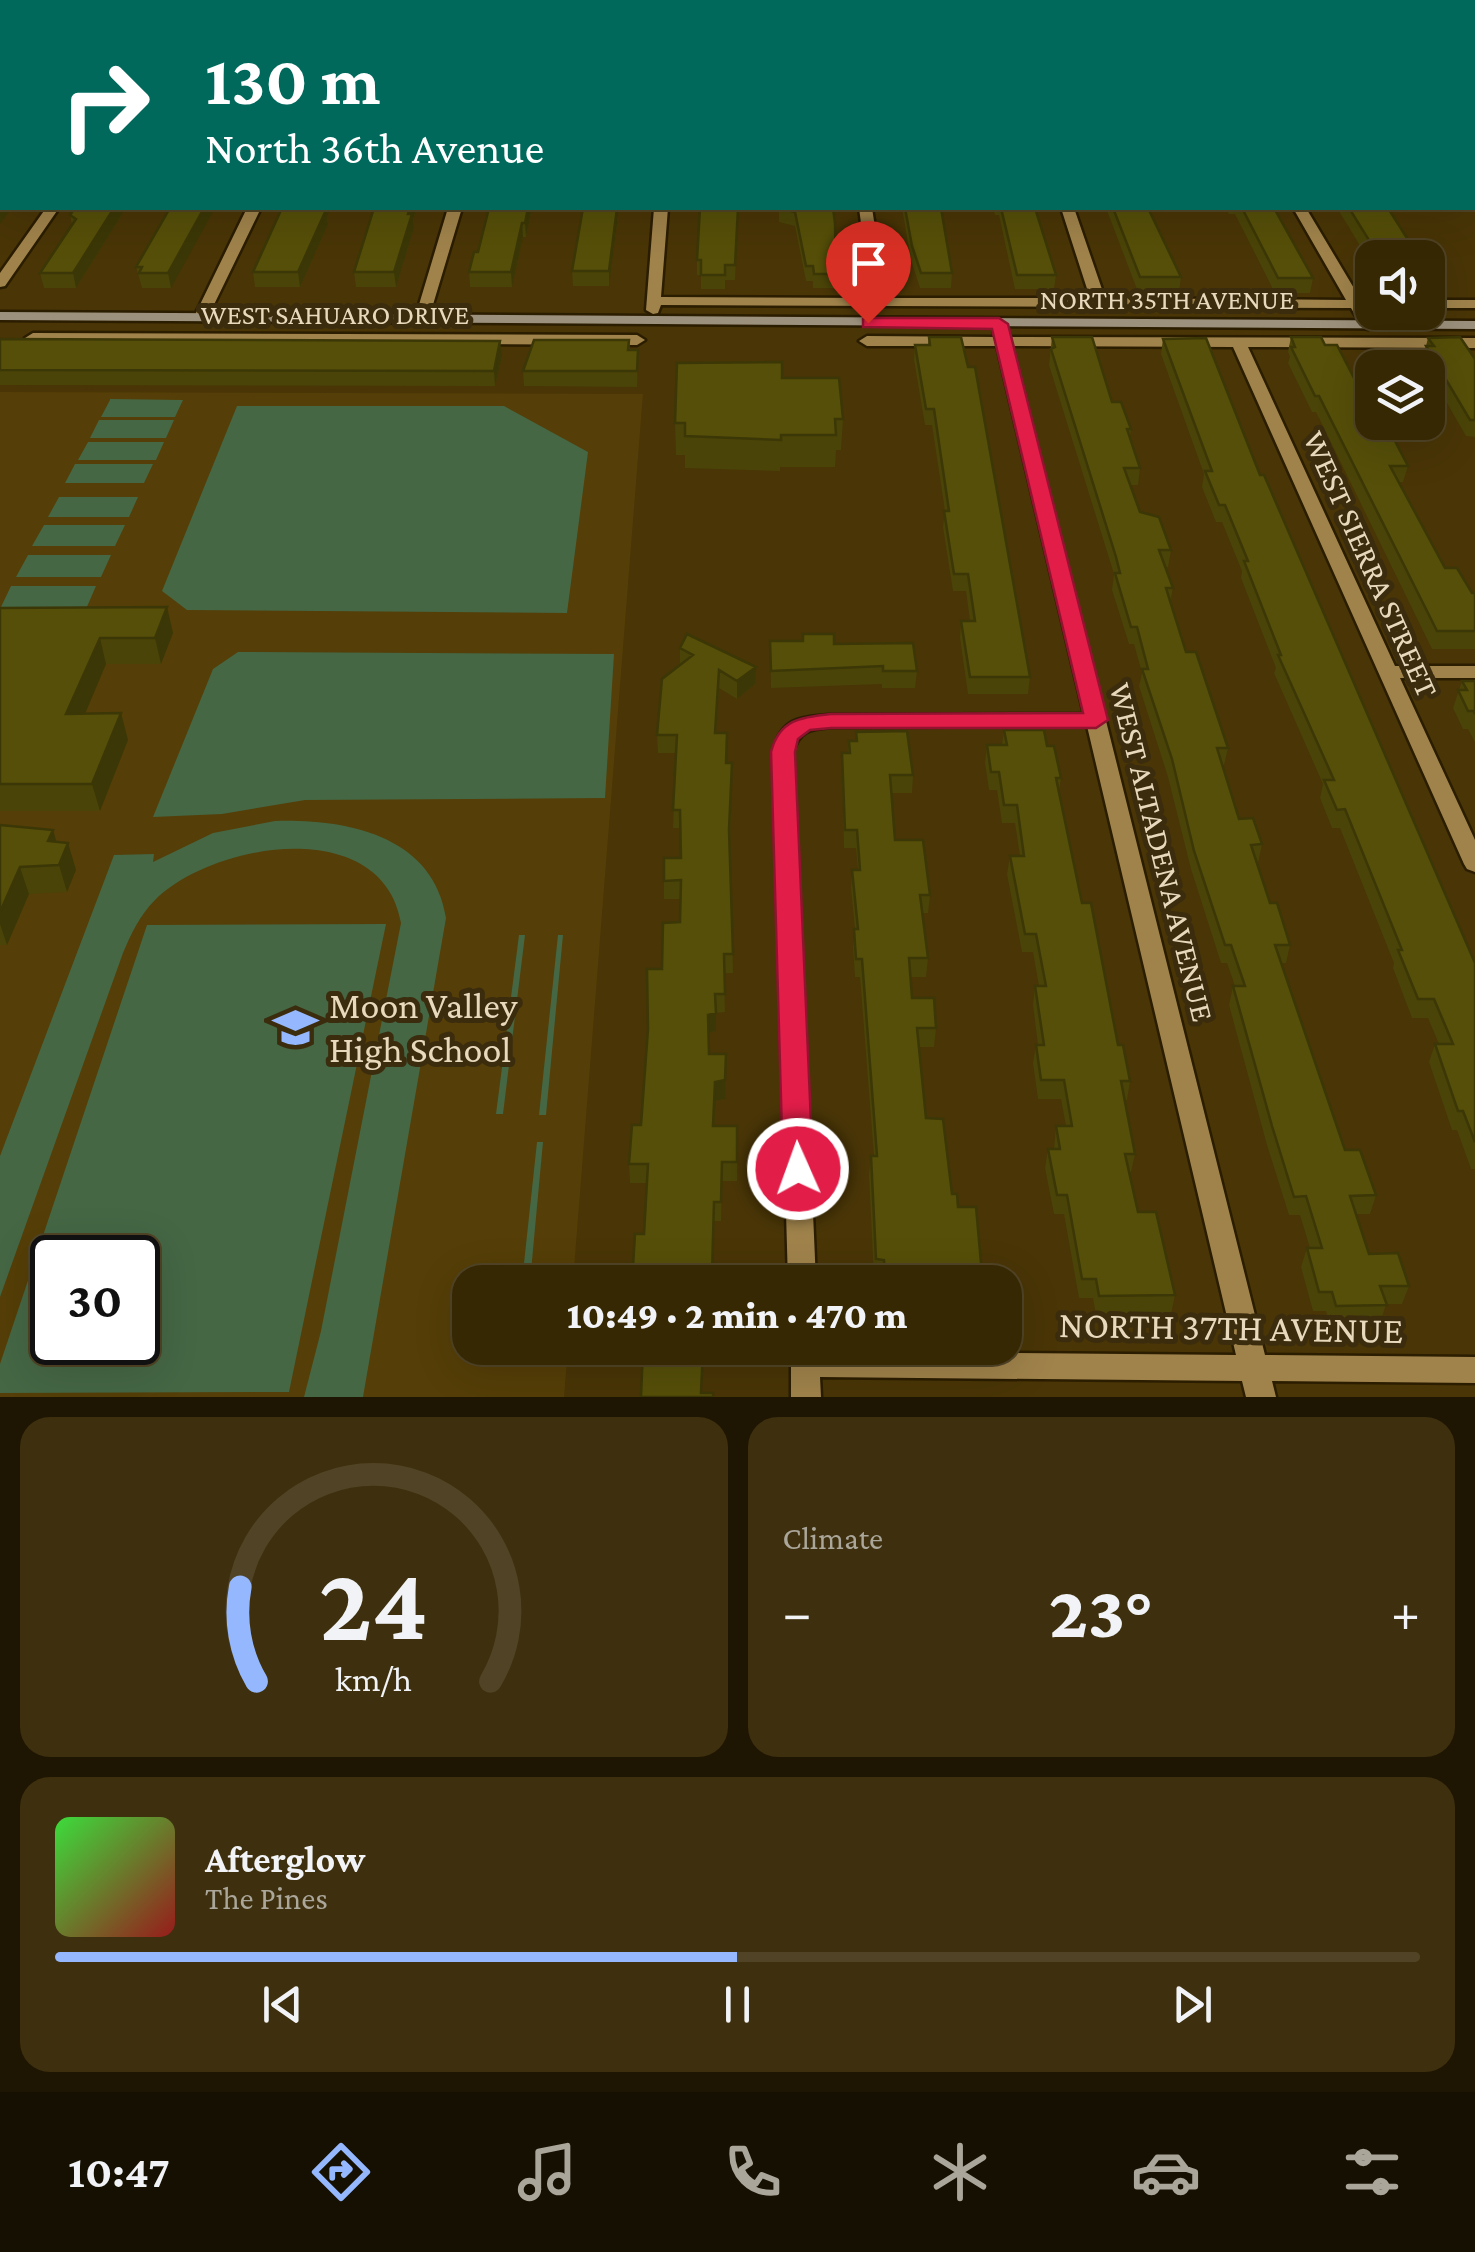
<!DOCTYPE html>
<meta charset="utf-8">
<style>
body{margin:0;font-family:"Crimson Pro",serif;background:#3e300e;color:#f1f3f6;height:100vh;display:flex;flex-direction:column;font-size:38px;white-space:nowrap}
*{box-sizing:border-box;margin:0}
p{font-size:32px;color:#aaa69a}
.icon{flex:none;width:55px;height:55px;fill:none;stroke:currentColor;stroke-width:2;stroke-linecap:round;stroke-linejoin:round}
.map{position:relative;height:1397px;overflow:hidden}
.panel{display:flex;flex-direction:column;gap:20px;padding:20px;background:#1e1602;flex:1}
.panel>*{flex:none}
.banner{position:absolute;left:0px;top:0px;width:1475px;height:210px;box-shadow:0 10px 40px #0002,0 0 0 2px #514426;background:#00695c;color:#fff;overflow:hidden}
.tools{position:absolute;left:1355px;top:240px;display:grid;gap:20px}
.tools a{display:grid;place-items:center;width:90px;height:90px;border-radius:20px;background:#372804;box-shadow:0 10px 40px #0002,0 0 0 2px #514426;font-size:50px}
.speed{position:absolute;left:30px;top:1235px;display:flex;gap:20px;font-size:50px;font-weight:700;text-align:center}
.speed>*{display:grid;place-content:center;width:130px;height:130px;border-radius:50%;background:#372804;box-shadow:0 10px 40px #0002,0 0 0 2px #514426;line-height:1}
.speed .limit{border:5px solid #111;border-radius:15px;background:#fff;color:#111}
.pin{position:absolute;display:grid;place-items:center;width:85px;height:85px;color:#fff;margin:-102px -42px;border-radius:50% 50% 50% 0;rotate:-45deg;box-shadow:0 0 10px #0007}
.pin .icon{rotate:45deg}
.me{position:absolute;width:110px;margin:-55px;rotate:358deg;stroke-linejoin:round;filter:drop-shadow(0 0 8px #0008)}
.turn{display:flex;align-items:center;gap:35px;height:210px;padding:0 40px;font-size:45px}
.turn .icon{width:130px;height:130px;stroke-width:2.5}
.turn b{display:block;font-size:70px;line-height:85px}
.big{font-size:75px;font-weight:800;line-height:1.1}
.panel .tile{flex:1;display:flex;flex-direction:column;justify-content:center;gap:15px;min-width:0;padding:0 35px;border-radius:30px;background:#3e300e}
.panel .dial{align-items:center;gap:0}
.dial svg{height:260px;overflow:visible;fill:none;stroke:#514426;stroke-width:7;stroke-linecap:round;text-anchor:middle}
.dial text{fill:#f1f3f6;stroke:none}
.song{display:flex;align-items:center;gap:30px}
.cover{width:120px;height:120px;border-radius:15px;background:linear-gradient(135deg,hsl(120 70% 55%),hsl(0 70% 35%))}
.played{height:10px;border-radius:5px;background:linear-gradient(90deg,#94b7fd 50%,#514426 50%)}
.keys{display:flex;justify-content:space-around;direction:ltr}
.heat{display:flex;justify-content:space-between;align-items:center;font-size:55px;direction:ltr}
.panel .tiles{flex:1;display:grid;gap:20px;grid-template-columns:1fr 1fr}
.tile:last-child{grid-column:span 2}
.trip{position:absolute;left:452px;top:1265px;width:570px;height:100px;border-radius:30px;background:#372804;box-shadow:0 10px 40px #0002,0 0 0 2px #514426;font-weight:800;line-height:100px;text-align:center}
.tabs{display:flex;height:160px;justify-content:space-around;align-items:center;background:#161002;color:#aaa69a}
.tabs .icon{width:70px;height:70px}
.tabs .selected{color:#94b7fd}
.tabs b{font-size:45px;color:#f1f3f6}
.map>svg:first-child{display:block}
</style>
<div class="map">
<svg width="1475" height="1397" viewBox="0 0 1475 1397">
<rect width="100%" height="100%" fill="#493506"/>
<path fill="#553e07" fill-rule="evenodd" d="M0,392L643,394L573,1282H470V1348H568L564,1397H0ZM52,1258H138V1342H52Z"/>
<path fill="#456744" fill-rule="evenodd" d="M110,400V399L183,400L175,417H101Z
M237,406H504L588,452L567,613L187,610L162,591Z
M99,420H174L166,438H90Z
M88,442H164L156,460H78Z
M75,464H153L144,483H65Z
M59,497H138L129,517H48Z
M44,525H125L115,546H32Z
M28,555H111L101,577H16Z
M11,586H96L86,609H0Z
M238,652L614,654L605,798L305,800L222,814L153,817L213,669Z
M275,821C346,819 433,835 446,918L363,1397H304L321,1331L401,923C382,814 213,842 155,900C140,915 131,934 123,953L0,1297V1156L114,855L154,854L153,862L213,833Z
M386,924L289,1392L0,1393V1364L147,925ZM52,1258H138V1342H52Z
M519,935H525L503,1114H496Z
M558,935H563L546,1115H539Z
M537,1142H543L530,1282H522Z"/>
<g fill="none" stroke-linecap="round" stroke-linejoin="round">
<defs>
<path id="minor" d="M597,0H610L611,2H599Z
M782,0H794L795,2H784Z
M954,0H966L967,2H956Z
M1176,0H1186L1187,2H1177Z
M46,208H59L5,286L0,287V273Z
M247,208H261L208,317L201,321L196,320L194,317Z
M448,208H462L429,318L427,321H417L415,318Z
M654,208H668L661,297L871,298L859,208H872L886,298H1090L1061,208H1074L1105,298L1346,300L1293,208H1306L1361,300H1372V308H1366L1375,325L1368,329L1363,328L1351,308L661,305L658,313L653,314L646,310Z
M1428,300H1475V308H1428Z
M999,320L1006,324L1010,337L1475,338V348L1248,347L1395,666H1475V678H1400L1475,840V872L1467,869L1464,864L1233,347L1012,346L1265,1355L1475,1357V1383L1272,1381L1276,1397H1246L1242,1381L820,1377L821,1397H791V1348H819L820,1351L1236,1355L1087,726L831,727C811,729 799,730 793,752L816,1282H788L773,752C781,718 800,717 831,715L1084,714L997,346H867L859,341L867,336L995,337L992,324Z
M33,333L637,335L645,340L637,345L28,341L25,338Z"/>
<path id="tertiary" d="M1344,0H1355L1356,2H1346Z
M1472,109H1475V117L1472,116Z"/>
<path id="secondary" d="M0,312L1475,321V329L0,320Z"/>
</defs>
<use href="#minor" stroke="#2b1d00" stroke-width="5"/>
<use href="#tertiary" stroke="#2b1d00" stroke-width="5"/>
<use href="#secondary" stroke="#2b1d00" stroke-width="5"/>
<use href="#minor" fill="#a0834b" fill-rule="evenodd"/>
<use href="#tertiary" fill="#a0834b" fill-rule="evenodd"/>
<use href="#secondary" fill="#9c917c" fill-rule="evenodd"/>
</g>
<path fill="#4a4408" d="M819,0H940L942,2H822Z
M1391,0H1475V86L1472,84V2H1392Z
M75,208H126L76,288H44L40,273L72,225L70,215Z
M170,208L171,288H142L136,267Z
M282,208H331L327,217L328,224L300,287H255L253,272Z
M374,208H417L413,219L414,228L396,287H356L354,272Z
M532,208L526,237H523L512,287H470L469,272L478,252Z
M583,208H619L609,286H573L572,271Z
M738,208L735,280H725V289H701V275H697V260Z
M779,208H833L835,288H813V281H806L795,226L779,222Z
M902,208H941L952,273L951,288H920L911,260Z
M993,208H1035L1056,275L1054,289H1015L999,215H995Z
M1106,208H1148L1181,277L1179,292H1138Z
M1226,208H1274L1313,278L1310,293H1275L1235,214H1229Z
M1337,208H1388L1417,254L1416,258H1372V265Z
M929,337L1030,677L1028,694H968L960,638L961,621H970L966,591H953L943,527L945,511L932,425H925L914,360L915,345H928Z
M1052,337L1112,402L1131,429L1130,437L1140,468L1138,485H1130L1140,512L1171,550L1168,567H1165L1173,588L1170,602L1186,652L1228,748L1224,765L1222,766L1239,819L1262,844L1258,863H1257L1270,903L1290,945L1286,963H1282L1345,1150L1376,1195L1370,1214H1356L1369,1254L1409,1286L1402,1304H1386L1380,1324L1330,1325L1326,1311H1313L1301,1267L1307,1248H1310L1300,1215H1289L1267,1145L1229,1005L1233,986H1235L1227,963H1221L1191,869L1168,777L1139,686L1142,673L1134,644H1129L1112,590L1114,574L1049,365Z
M1291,337L1325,345L1354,378L1408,466L1403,482H1399L1445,568L1472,593H1475V649H1432L1316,412H1312L1288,363L1290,357L1288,352Z
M1428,338L1475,359V437L1466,436L1428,370V368H1426L1422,362Z
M0,339L502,356L495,386L0,385Z
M1163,339L1260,475L1475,963V1169H1471L1457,1130H1452L1429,1062L1435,1044H1439L1428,1018H1412L1393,968L1394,963L1340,828H1332L1320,798L1323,784L1274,673L1276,668L1241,578L1242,571L1222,522H1216L1202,487L1204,474L1161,354Z
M629,340L630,350H638L637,387L524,386L523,371Z
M782,378L843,419L841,450H836L835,467H780V471L685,468V455H676L675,423Z
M167,607L173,633L161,664H106L85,714L121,713L128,740L100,811H0V608Z
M770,641L834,644L917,671L915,688H882V684L771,688Z
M680,648L755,684L737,699L719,688L716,733L727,763H732L730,842L733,973H724L725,1012L716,1013V1031L708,1033L709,1054H726L725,1099L715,1101L714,1126H737V1181H722L721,1221H714L712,1275L725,1282L644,1234L647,1183H630L629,1164L641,1125L662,969L680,922L681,899H664V881L681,858V828H673L676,753H658L657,735L680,665Z
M1462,681H1475V742L1468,729H1463L1453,708Z
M1004,730L1047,746L1061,778L1059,791L1082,903L1118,1045L1130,1081L1127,1100H1124L1135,1154L1131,1172H1129L1138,1212L1175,1295L1171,1314L1096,1315L1093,1298H1079L1064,1214H1054L1045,1168L1048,1149H1054L1056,1126H1066L1061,1099H1038L1033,1063L1036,1045H1038L1033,1005L1035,986H1039L1033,952H1022L1007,874L1010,856H1020L1015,823H1002L997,790H989L985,763L987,745H1002Z
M856,732L913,775L912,793H892L895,840L930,895L928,913H923L928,958L926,977H911L912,998L936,1028L934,1047H919L926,1118L952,1194L958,1207L982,1274L980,1282H883V1278H874L869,1175L871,1156H874L860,977H855L853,947L855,929L851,888L852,870H858L856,848H844L842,771V753H848L849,741H856Z
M0,825L53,830L56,841L68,843L76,870L67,892L29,894L7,945H0Z"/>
<path fill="#3c3706" d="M0,0H9L7,2H2V7L0,9Z
M2,97V114L0,117V100Z
M2,202V208H12L0,224V205Z
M114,208H126L76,288L73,273Z
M204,208H215L171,288L168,273Z
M323,208H331L327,217L328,224L300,287L298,272Z
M410,208H417L413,219L414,228L396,287L394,272Z
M528,208H532L526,237L525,223Z
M617,208H619L609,286V271Z
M522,223L523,237L512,287L511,272Z
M500,341L502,356L495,386L494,371Z
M167,607L173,633L161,664L155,638Z
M100,638L106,664L74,740L66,714Z
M756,667L755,684L737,699V681Z
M121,713L128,740L100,811L92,784Z
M53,830L61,857L48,841Z
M68,843L76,870L67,892L59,865Z
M20,867L29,894L7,945L0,924V912Z
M716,1013V1031L708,1033V1015Z
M726,1054L725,1099L715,1101L714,1144L715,1082Z"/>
<path fill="#564f09" stroke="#3c3706" stroke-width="2.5" d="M54,0H154L152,2H52Z
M216,0H592L595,2H214Z
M653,0H683L685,2H656Z
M834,0H940L942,2H836Z
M1006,0H1039L1041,2H1008Z
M1116,0H1160L1161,2H1118Z
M1218,0H1320L1322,2H1219Z
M1402,0H1475V71L1472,70V2H1404Z
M2,59V97L0,100V61Z
M2,156V202L0,205V159Z
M75,208H114L73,273H40L76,219L70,215Z
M170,208H204L168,273H139L142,267H136Z
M282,208H323L322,210H326L298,272H253Z
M374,208H410L408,214H412L394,272H354Z
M489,208H528L525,223H522L511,272H469L474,252H478Z
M583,208H617L609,271H572Z
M700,208H738L735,265H725V275H701V260H697Z
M780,208H833L835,223L836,274H814L813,266H806L795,212Z
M905,208H941L952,273H921L912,246Z
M1001,208H1035L1056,275H1017Z
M1113,208H1148L1181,277H1140Z
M1242,208H1274L1313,278H1278Z
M1349,208H1388L1417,254H1409L1412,258H1380Z
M929,337H961L968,367H975L1030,677H970L961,621H975L968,574H954L944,511H949L934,409H926L915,345H930Z
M1052,337H1092L1112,402H1121L1131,429H1127L1140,468H1124L1140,512L1159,517L1171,550H1159L1173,588H1166L1186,652H1196L1228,748H1217L1239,819L1253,818L1262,844L1251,845L1270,903H1277L1290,945H1275L1345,1150H1360L1376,1195L1350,1196L1369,1254L1398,1253L1409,1286H1380L1387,1305L1336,1306L1332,1292H1319L1307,1248H1322L1306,1196L1294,1197L1272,1126L1233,986H1245L1231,945H1225L1194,851L1172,759L1142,669H1148L1137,627H1131L1115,573H1120L1116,557L1051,349L1055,347Z
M1291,337H1321L1325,345H1337L1354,378H1362L1372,399V422H1385L1408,466H1390L1445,568H1457L1472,593H1475V631H1437L1319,396H1315L1291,347H1295Z
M1460,337L1475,359V420H1470L1426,346H1434L1428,338Z
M1206,338L1260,475H1264L1277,505L1475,963V1142L1463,1111H1458L1435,1044H1453L1434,999H1418L1398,950H1402L1345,809L1337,810L1324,780H1334L1278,655H1281L1244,561H1248L1225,505H1219L1205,471H1212L1163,339Z
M0,339L500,341L494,371L0,370Z
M534,340H629L628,350H638L637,371H523Z
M782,362V378H839L843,419H835L836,435H781V440L685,436V423H675L677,363Z
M167,607L155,638H100L66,714L121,713L92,784H0V608Z
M687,634L756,667L737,681L719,670L715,733H727L726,763H732L729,830L733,954H724L725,994H715L716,1013L708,1015L709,1054H726L725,1080L715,1082L713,1126H737V1162H722L721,1202H714L712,1275H725L724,1282H632L635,1234H644L648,1164H629L632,1125H641L648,1029L647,969H662L663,923L680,922L681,880L664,881V858H681L680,810H673L677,735H657L662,679L693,655L680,648Z
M803,634H834V644L913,643L917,671H883V666L771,671L770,641H803Z
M1462,681H1475V714L1474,711H1468L1458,690H1467Z
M1004,730H1044L1047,746H1054L1061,778H1056L1082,903H1091L1118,1045H1123L1130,1081H1121L1135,1154H1125L1138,1212H1156L1175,1295L1099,1296L1096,1279H1082L1067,1195H1057L1048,1149H1060L1056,1126H1072L1064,1080H1041L1036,1045H1044L1035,986H1046L1036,934H1025L1010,856H1024L1017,805H1004L999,772H991L987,745H1007Z
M907,731L913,775H890L895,840H923L930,895H920L928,958H909L912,998H934L936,1028H917L926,1118L943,1119L952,1194H957L958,1207H976L982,1274H966L967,1282H885L884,1260L876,1259L871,1156H877L862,959H856L854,929H858L852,870H860L857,830H845L842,753H850L849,741H857L856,732Z
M0,825L53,830L48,841L68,843L59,865L20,867L0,912Z
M643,1348H703L701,1393H713V1397H641Z"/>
<path fill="#e11d48" stroke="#92132f" stroke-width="2.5" d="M868,318H999L1008,324L1108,720L1096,728H831L810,730L798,739L795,752L813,1169L809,1177L798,1181L788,1177L783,1169L771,752C779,720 800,717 831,714L1083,713L992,329L863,327V319Z"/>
<defs>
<symbol id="school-bare" viewBox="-9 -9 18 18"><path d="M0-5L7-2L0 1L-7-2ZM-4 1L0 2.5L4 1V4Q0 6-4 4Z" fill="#94b7fd" stroke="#3b2c0e" stroke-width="2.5" paint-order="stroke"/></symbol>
</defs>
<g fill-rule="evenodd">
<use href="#school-bare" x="264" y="996" width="63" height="63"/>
</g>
<g text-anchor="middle" stroke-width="10" stroke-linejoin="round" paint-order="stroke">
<g font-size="28" fill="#e8d9bd" stroke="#3b2c0e">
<text x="1167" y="309">NORTH 35TH AVENUE</text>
<text x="335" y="324">WEST SAHUARO DRIVE</text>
</g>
<g font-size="32" fill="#e8d9bd" stroke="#3b2c0e">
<text transform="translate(1371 564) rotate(66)" y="11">WEST SIERRA STREET</text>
<text transform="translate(1162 852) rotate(76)" y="11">WEST ALTADENA AVENUE</text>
</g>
<g font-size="38" fill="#e8d9bd" stroke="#3b2c0e" text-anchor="start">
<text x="329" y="1018">Moon Valley<tspan x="329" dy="44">High School</tspan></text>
</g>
<g font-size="38" fill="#e8d9bd" stroke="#3b2c0e">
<text transform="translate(1231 1327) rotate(1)" y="13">NORTH 37TH AVENUE</text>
</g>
</g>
</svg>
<div class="tools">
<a><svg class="icon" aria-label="sound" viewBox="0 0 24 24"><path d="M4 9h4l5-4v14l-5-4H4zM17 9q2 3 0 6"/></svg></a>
<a><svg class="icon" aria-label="layers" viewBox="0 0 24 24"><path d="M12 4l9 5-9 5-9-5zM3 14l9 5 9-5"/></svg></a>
</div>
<div class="speed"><div class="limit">30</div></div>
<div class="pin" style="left:868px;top:323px;background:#d93025"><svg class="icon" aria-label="arrive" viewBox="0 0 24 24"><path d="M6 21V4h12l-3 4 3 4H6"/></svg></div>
<svg class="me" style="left:798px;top:1169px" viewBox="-20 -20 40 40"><circle r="17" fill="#e11d48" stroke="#fff" stroke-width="3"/><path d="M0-11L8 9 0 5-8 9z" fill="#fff"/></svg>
<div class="trip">10:49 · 2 min · 470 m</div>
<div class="banner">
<div class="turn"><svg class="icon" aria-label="right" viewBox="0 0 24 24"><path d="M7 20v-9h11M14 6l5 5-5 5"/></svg><div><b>130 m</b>North 36th Avenue</div></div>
</div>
</div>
<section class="panel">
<div class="tiles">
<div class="tile dial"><svg viewBox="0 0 100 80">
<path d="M14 69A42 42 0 1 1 86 69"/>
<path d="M14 69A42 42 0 0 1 9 40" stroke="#94b7fd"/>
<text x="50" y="56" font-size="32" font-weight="700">24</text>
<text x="50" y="72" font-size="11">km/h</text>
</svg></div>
<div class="tile"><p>Climate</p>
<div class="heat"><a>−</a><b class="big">23°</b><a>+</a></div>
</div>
<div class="tile">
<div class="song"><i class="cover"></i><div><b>Afterglow</b><p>The Pines</p></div></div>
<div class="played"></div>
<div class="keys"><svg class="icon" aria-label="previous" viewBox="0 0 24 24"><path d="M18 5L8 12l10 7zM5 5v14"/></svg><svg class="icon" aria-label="pause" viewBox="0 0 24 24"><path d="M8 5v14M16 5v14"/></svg><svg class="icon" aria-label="next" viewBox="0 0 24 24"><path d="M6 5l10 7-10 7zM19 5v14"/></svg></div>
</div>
</div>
</section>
<nav class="tabs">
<b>10:47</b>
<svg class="icon selected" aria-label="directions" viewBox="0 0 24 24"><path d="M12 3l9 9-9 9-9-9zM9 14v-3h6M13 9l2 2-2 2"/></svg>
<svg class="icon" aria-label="music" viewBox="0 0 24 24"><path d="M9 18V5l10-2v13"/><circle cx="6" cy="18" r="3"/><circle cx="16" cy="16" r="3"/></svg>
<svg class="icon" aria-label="phone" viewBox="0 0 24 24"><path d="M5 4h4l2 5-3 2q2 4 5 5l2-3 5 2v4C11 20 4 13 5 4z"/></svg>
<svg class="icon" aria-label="climate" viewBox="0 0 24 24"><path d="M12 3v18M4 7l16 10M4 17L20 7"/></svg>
<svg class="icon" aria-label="car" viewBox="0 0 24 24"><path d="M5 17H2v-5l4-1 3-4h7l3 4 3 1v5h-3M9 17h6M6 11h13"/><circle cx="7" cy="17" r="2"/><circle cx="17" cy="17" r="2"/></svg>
<svg class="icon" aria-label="filters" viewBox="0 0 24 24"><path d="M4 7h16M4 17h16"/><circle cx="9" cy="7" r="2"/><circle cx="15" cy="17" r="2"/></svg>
</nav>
